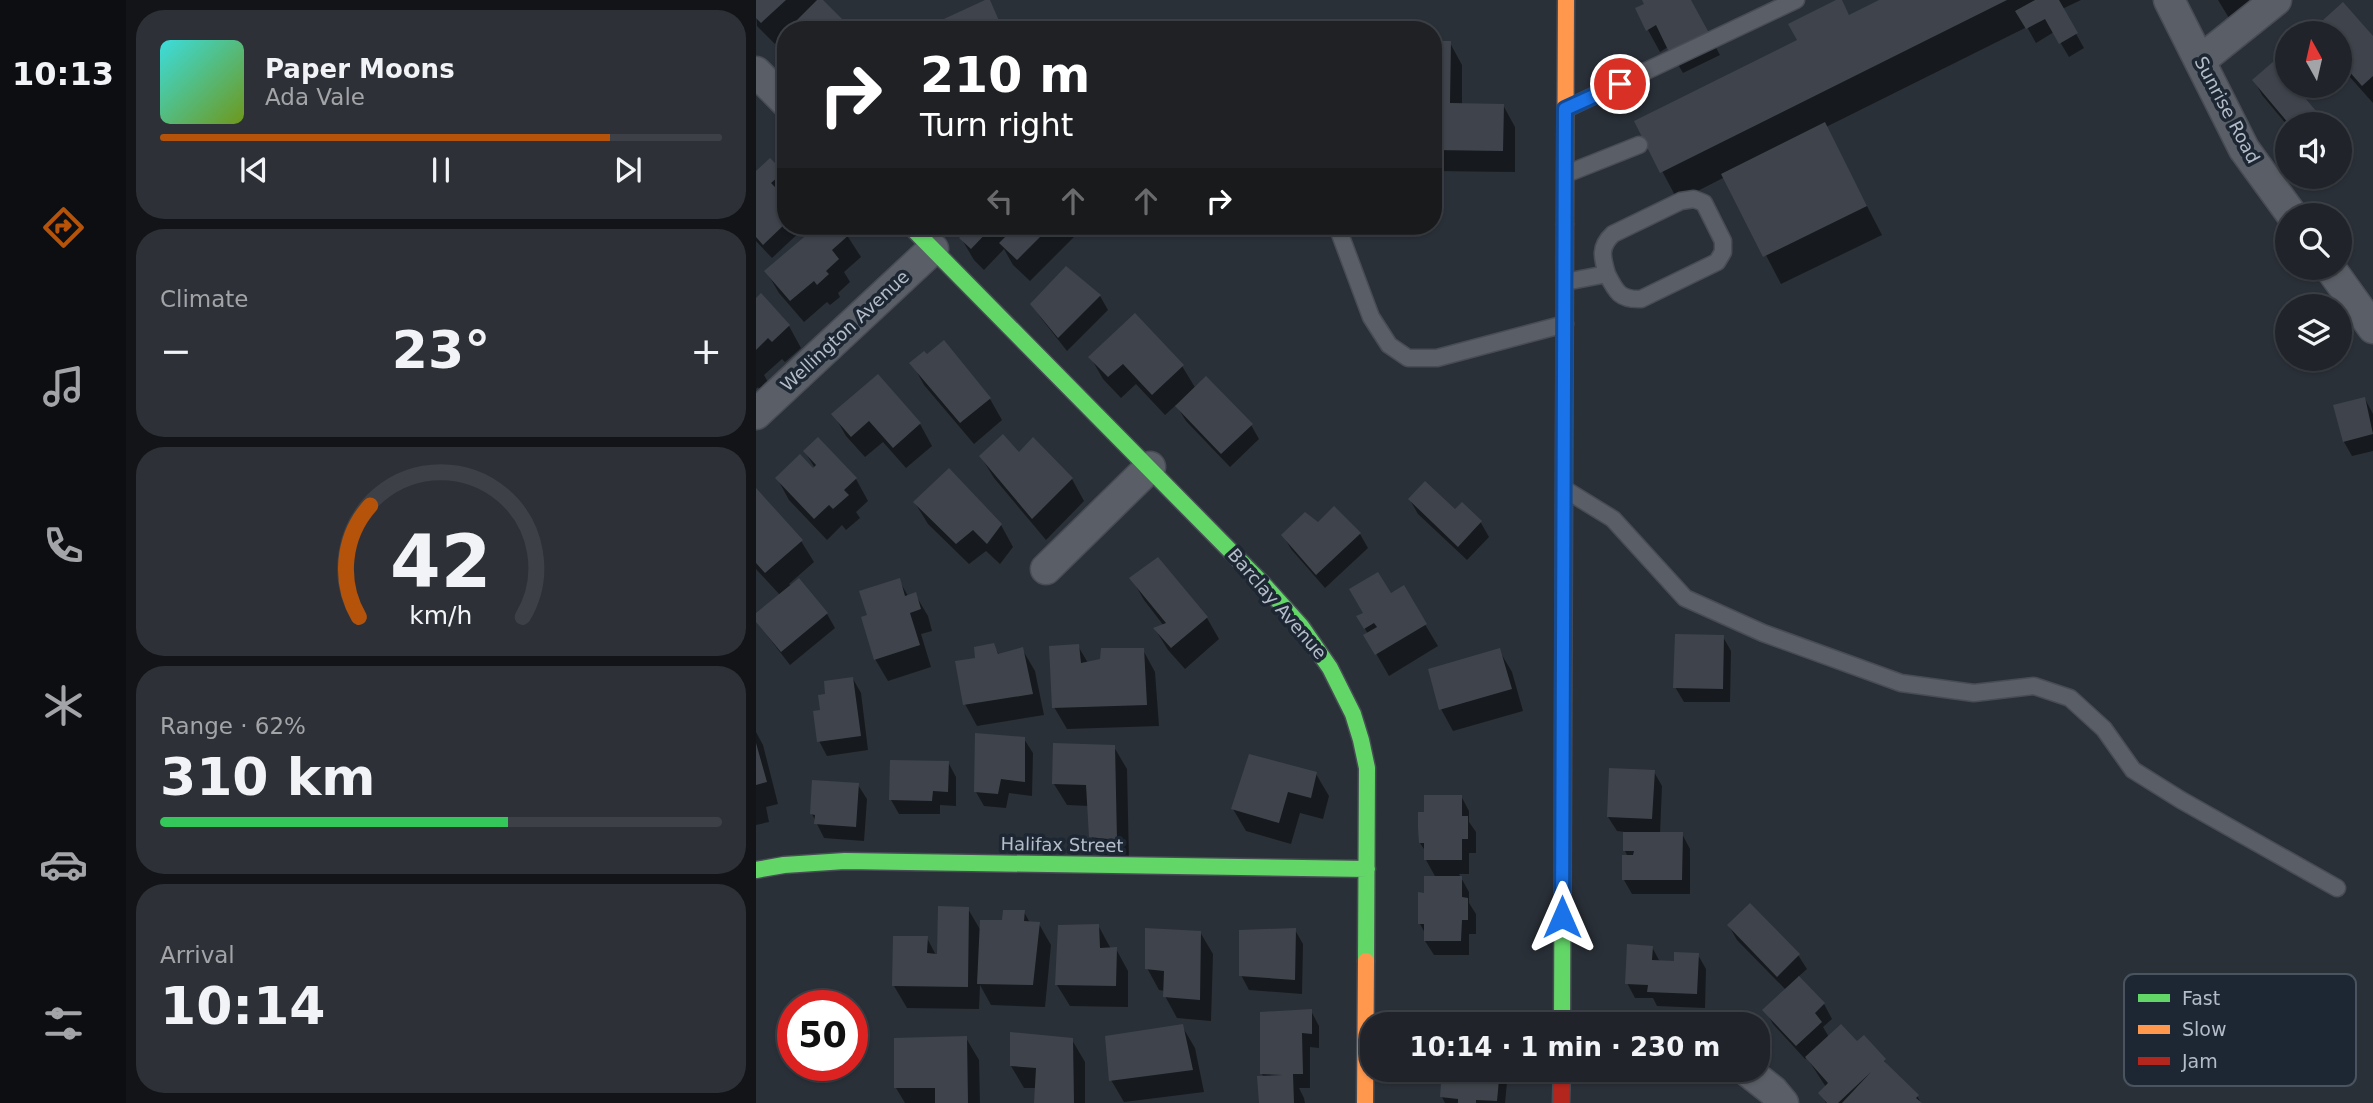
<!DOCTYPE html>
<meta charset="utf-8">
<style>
body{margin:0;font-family:"DejaVu Sans",sans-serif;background:#2d3036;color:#f1f3f6;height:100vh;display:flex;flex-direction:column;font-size:26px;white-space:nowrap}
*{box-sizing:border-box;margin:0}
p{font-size:23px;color:#a2a4a8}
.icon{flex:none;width:38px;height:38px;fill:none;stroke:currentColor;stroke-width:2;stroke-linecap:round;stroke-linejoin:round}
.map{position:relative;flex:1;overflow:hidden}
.details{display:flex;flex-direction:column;gap:10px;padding:10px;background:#121417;width:630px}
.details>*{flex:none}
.hud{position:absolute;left:21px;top:21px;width:665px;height:214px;border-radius:28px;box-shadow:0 2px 5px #0004,0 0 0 2px #3d4147;background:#202124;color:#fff;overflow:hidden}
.needle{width:46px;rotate:352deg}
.buttons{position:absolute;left:1519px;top:21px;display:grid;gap:14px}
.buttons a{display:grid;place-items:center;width:77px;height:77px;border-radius:50%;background:#20242a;box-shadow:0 2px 5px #0004,0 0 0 2px #3d4147;font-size:35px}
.speed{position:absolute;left:21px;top:990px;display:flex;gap:14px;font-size:35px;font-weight:700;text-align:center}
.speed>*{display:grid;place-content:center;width:91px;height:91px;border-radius:50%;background:#20242a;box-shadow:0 2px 5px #0004,0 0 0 2px #3d4147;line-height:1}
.speed .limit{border:10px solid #d22;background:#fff;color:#111}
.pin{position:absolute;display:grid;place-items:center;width:60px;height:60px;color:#fff;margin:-30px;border:4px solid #fff;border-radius:50%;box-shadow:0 2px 7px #0007}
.me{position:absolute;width:77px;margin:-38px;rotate:0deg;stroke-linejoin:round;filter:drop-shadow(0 0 5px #0008)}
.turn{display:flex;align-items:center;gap:24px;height:147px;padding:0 28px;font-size:32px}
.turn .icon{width:91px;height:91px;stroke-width:2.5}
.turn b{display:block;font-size:49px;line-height:60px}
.lanes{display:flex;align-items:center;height:66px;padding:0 28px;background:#0003;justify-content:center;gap:35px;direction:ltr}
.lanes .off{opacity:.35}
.big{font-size:52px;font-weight:600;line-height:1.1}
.details .tile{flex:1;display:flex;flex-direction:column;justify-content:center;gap:10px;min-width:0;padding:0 24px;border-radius:28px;background:#2d3036}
.details .dial{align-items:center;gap:0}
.dial svg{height:182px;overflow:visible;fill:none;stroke:#3d4147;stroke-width:7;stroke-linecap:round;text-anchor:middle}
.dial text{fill:#f1f3f6;stroke:none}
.song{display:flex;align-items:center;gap:21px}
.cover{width:84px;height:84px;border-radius:10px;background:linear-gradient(135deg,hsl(180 70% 55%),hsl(80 70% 35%))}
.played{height:7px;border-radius:4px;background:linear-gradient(90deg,#b45309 80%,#3d4147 80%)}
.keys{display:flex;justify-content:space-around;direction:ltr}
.heat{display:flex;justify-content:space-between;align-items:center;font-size:38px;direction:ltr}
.charge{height:10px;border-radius:5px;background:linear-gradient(90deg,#34c759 62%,#3d4147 0)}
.trip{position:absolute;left:604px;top:1012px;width:410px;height:70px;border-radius:28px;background:#20242a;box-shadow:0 2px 5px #0004,0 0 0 2px #3d4147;font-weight:600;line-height:70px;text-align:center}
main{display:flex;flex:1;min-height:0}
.tabs{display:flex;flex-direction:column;width:126px;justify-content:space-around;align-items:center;background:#0d0e11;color:#a2a4a8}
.tabs .icon{width:49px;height:49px}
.tabs .active{color:#b45309}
.tabs b{font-size:32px;color:#f1f3f6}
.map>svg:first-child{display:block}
</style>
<main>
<nav class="tabs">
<b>10:13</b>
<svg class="icon active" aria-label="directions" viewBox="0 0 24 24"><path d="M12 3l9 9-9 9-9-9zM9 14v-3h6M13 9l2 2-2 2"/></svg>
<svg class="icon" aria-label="music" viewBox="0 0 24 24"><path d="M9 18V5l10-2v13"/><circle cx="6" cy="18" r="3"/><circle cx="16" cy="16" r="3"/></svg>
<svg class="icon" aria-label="phone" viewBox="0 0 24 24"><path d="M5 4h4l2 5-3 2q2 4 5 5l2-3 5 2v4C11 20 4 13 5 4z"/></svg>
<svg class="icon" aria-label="climate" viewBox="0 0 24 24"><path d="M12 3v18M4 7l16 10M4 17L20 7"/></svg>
<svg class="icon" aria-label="car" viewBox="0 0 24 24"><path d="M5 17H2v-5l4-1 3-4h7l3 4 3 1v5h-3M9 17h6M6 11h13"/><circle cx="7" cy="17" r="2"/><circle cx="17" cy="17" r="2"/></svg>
<svg class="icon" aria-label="filters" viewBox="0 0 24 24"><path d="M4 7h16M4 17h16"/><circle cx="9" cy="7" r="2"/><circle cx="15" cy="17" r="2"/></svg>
</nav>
<section class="details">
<div class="tile">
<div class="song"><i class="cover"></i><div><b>Paper Moons</b><p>Ada Vale</p></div></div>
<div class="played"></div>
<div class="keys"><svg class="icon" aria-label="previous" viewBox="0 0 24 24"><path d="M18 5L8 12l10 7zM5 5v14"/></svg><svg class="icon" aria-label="pause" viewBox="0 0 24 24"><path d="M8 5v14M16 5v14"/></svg><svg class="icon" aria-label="next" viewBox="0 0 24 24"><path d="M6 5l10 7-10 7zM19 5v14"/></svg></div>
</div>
<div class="tile"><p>Climate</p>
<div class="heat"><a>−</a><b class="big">23°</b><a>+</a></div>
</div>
<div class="tile dial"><svg viewBox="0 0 100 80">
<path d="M14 69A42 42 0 1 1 86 69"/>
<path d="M14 69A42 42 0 0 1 19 20" stroke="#b45309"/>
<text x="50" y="56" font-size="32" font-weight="700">42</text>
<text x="50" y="72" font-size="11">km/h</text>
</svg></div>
<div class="tile"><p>Range · 62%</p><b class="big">310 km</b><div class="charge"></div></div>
<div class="tile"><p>Arrival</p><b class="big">10:14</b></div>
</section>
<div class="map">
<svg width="1617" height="1103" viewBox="0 0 1617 1103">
<rect width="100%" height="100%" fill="#2a3038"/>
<path fill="#0007" d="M0,0H65L95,30H30V51L23,40L19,44L1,26Z
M887,0H934L964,55L927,73L912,47L904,52L892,30L882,9L890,6Z
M1084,0L1094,17L1127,0H1325L1306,9L1328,48L1313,57L1298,32L1280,43L1271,27L1070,127L1126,235L1025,284L969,177L922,201L880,122L1043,41Z
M1462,0H1514L1476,23Z
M1587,5L1617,39V103L1584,66V33H1560L1558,30Z
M677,43H694L706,65V105H747L759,127V172L677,171Z
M1518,64L1531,79V86H1537L1569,124L1531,125L1506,95L1498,80Z
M26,173L30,179V192L25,196L30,201V226L49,227L16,258L0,241V174Z
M63,226H85L105,257L88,272L94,282L82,293L84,297L74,305L71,302L48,322L23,293L10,271Z
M218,226H248L256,241L259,240L251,226H329L274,281L257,265L248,249L228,270L218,260L205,238Z
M310,269L344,296L352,310L311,351L285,318L276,304Z
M0,300L33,326L45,348L29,362L26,359L8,375L12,382L4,390L2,387L0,389Z
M335,358L426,366L440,389L495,425L503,439L474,467L430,421L420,405L409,415L380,384L365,398L347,379Z
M156,363L234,399L246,420L218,444L168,385Z
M122,376L164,424L176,446L150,468L127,442L109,457L90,436L78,415Z
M1609,399L1617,414V451L1596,456L1588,442L1580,407Z
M49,452L100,479L112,501L100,512L104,518L90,530L86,525L71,540L33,500L21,478L62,473Z
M263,454L316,479L328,501L290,540L238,478L225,457Z
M0,491L45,541L58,562L33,584L71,614L79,628L34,665L0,621V615L24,595L0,569Z
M654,500L700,512L706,505L725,523L733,537L711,560L662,514Z
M159,503L245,525L257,547L244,564L230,551L213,564L172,524Z
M563,525L604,534L612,548L569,588L535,549L527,535Z
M376,579L451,618L463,639L429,669L412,650L399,629L408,626L388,600Z
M143,580L152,596L159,594L172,616L176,631L165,634L175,667L132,681L119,659L113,616Z
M647,588L682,646L633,676L610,636L612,634L602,617Z
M967,637L975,651L974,702H928L919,687Z
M237,645L244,656L266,649L279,671L288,715L221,726L209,704L221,659Z
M322,646L332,663L387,650L399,672L403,726L311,729L298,707Z
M743,650L756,672L767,711L697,731L685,709Z
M97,679L105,693L112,750L71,756L63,741L66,711L71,695Z
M0,732L7,745L22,804L10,807L13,822L0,825Z
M268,739L277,753L276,796L253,793L250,808L228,806L220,792Z
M358,747L371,769L373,861L347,858L335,836L333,806L311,805L298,784Z
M192,762L200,777V806L184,805V814H143L135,800Z
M898,772L906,786L904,834H926L934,849V894H876L868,880L872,857L869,851V832L861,831L852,817Z
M560,774L573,796L567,819L544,813L535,844L490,831L477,809Z
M102,785L111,799L108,841L68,838L56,814Z
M705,796L713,811V822L720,832V853H713V874H703L713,892V903L720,914V934H713V955H678L669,941V933L664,924L670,894L680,878L670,860V852L664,843L670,814Z
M212,909L225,931L268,912L274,923L283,924L295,945L289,1007L235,1005L224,985L223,1009L151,1008L138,986L171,938L182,959Z
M342,925L355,949H360L372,971V1007L314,1006L301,985Z
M973,926L1042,955L1051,969L1042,977L1068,1004L1076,1019L1067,1027L1073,1037L1101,1043L1128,1060L1134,1069L1161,1096L1165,1103H1070L1064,1093L1070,1087L1051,1058L1049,1059L1017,1024L1009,1010L1030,990L981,940Z
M539,930L547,944L546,994L493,990L485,975Z
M444,932L457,954L455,1021L421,1018L409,996V991L403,990L391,968Z
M896,947L904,962L920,963L942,955L950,969L949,1008L901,1006L897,998H879L871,983Z
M555,1011L563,1026V1048L554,1047V1088H543L548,1098L549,1103H505L508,1078L506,1074Z
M426,1026L439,1048L448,1092L368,1102L355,1080Z
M210,1038L223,1060L224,1103H149L140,1088Z
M316,1040L329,1062V1103H279L280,1088H268L255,1066Z
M688,1069H750L752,1072L749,1103H689L686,1097Z"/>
<path fill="#3f444c" d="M0,0H30L5,23L0,18Z
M61,0H67L97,30H31Z
M229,0H234L247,30H181L177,24Z
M886,0H935L953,33L913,52L900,25L890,31L879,8L888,4Z
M1080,0H1086L1093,15L1123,0H1251L904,173L878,121L1041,40L1032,24Z
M1279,0H1303L1322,33L1303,44L1289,19L1270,29L1259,11Z
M1587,2L1617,36V76L1606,86L1584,61V33H1559L1556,30Z
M30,31V48L21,39Z
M677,41H695L694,103L748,104L747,151L677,150Z
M1518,61L1531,77V86H1539L1571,124H1533L1496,80Z
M1069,122L1111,206L1007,257L965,174Z
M14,158L28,172L15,183L30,198V223L7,245L0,237V171Z
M61,226H87L94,234L76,250L83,259L70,271L73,274L61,285L58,281L34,301L8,271Z
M215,226H237L215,249L203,238Z
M252,226H295L261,260L243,243L256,230Z
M310,266L345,295L302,338L274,304Z
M5,293L34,325L16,342L12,338L0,350V298Z
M379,313L428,365L396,395L367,364L352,377L332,357Z
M188,340L235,398L204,423L153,363L168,351L171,354Z
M122,374L165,423L137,448L113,421L95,437L75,414Z
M450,376L497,424L465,454L419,406Z
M1609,397L1617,434L1587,442L1577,405Z
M247,434L263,452L277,437L317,478L276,519L223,456Z
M62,437L101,478L88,490L93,495L77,509L73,505L58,519L19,478L44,454L57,468L60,465L47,451Z
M193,468L246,524L231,544L217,530L200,544L157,502Z
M669,481L699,509L706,502L726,521L702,547L652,499Z
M0,488L47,540L9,573L0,563Z
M578,506L605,533L560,575L525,535L549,512L562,522Z
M402,557L452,617L415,648L397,628L410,623L373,578Z
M622,572L635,593L648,585L671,624L619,655L607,635L621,627L618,623L608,629L600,616L607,613L593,589Z
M43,578L72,613L25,652L0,622V613Z
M144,578L149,596L160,592L165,609L154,613L164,645L118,660L105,617L111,615L103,591Z
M919,634L968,635L967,689L917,688Z
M238,643L242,654L267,647L277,694L207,705L199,661L219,658L218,647Z
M323,644L325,663L344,659L345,648H388L391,705L296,708L293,646Z
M744,648L756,689L683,710L672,669Z
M97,677L105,736L61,742L57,711L64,710L62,695L69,694L68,681Z
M219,733L269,737V782L245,779L242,794L218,792Z
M0,743L11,782L0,785Z
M297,743L359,745L361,840L333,837L330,785L296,784Z
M493,754L561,772L555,798L532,792L523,823L475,809Z
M134,760L193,761L192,792L177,791L176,801L133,800Z
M853,768L899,770L896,819L851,817Z
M56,780L103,783L100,827L58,824L59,815L54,814Z
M668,795H706V816H712V839H706V860H668V843H663L662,828V812H668Z
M867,832H927L926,880H866V855H877L878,851H867Z
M668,876H706V897L712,898V920H706L705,941H668V924H662V892L668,893Z
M994,903L1044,954L1021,977L971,925Z
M182,906L213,907L212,987L136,986L137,936H172L171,953L181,954Z
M247,910H269L268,921L284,922L277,985L221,984L224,920H246Z
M343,924L344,948L361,947L360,986L299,985L302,925Z
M389,928L445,931L444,1000L407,997L408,971L389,969Z
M540,928L539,980L483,976V930Z
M871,944L897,946L896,960L918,961V952L943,953L941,994L891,992L892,985L869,984Z
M1043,976L1069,1003L1059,1013L1066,1022L1040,1046L1006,1010Z
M556,1009V1034L546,1033L547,1074H537L538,1103H503L501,1076L527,1075L504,1074V1012Z
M427,1024L437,1070L353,1081L349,1036Z
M1085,1024L1101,1041L1108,1035L1130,1059L1128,1061L1163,1095L1160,1098L1166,1103H1086L1115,1072L1082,1103H1071L1062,1093L1072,1083L1049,1057Z
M254,1032L317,1038L318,1103H278L280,1068L254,1066Z
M211,1036L212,1103H179V1088H138V1038Z
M686,1069H744L741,1101L720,1100V1103H702V1099L684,1097Z"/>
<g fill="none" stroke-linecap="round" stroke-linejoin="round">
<defs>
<path id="lane" d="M812,108L1040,0
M810,174L883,145
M581,226L615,317L633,345L652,358H681L809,324
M809,282L851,274C846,257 843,247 857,234L925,201L938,199L948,203L967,241V252L961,262L885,299C864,300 860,292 851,274
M810,490L857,519L929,598L1007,633L1145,683L1218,693L1278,686L1314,698L1348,729L1377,770L1425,800L1581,888"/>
<path id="street" d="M1413,0L1488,149L1536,215
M1445,60L1520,0
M0,72L30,102
M1574,268L1617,328
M0,414L177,249
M290,569L394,467
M989,1069L1017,1091L1027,1103"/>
<path id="fast" d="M154,226L508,585L545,626L574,668L597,714L605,740L611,768L610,961
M0,870L28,865L89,861L611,869
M806,1024L809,224"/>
<path id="slow" d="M809,224L810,0
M609,1103L610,961"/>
<path id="jam" d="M805,1103L806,1069"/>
</defs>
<use href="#lane" stroke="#484c55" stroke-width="19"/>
<use href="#street" stroke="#484c55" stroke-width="33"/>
<use href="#fast" stroke="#484c55" stroke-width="19"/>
<use href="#slow" stroke="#484c55" stroke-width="19"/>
<use href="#jam" stroke="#484c55" stroke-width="19"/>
<use href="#lane" stroke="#5a5e66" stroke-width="16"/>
<use href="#street" stroke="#5a5e66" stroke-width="30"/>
<use href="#fast" stroke="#63d668" stroke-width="16"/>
<use href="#slow" stroke="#ff974d" stroke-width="16"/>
<use href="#jam" stroke="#b3261e" stroke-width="16"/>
</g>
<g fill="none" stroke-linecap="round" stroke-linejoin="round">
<defs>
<path id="route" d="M806,917L809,109L864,84"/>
</defs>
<use href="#route" stroke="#114b97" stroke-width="18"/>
<use href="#route" stroke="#1a73e8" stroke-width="12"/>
</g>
<g text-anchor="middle" stroke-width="7" stroke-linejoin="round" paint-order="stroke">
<g font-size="18" fill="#b4bcc9" stroke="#1d2633">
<text transform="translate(1471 110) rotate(62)" y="6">Sunrise Road</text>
<text transform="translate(89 331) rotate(-43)" y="6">Wellington Avenue</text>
<text transform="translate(521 604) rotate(49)" y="6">Barclay Avenue</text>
<text transform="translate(306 845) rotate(1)" y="6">Halifax Street</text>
</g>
</g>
<rect x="1368" y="974" width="232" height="112" rx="10" fill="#1d2633" stroke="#4a5360" stroke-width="2"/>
<rect x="1382" y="994" width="32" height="8" fill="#63d668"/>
<rect x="1382" y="1025" width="32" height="9" fill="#ff974d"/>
<rect x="1382" y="1057" width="32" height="8" fill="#b3261e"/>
<g font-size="19" fill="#b4bcc9">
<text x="1426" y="1005">Fast</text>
<text x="1426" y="1036">Slow</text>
<text x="1426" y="1068">Jam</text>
</g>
</svg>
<div class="buttons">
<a><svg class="needle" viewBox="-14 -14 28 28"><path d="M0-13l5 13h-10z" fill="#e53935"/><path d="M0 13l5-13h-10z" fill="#a2a4a8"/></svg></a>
<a><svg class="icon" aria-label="sound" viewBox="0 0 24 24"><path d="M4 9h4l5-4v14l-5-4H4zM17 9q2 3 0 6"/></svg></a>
<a><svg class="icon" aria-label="search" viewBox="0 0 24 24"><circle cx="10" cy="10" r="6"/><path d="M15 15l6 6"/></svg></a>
<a><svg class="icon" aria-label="layers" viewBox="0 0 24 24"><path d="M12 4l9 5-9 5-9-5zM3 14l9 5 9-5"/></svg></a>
</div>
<div class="speed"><div class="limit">50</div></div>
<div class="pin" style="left:864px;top:84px;background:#d93025"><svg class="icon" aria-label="arrive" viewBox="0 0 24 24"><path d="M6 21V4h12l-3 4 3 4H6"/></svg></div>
<svg class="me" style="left:806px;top:917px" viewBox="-20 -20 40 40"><path d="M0-17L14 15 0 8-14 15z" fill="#1a73e8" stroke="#fff" stroke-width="4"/></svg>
<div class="trip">10:14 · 1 min · 230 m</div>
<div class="hud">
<div class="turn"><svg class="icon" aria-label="right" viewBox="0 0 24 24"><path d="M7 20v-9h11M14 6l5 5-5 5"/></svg><div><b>210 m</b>Turn right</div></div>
<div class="lanes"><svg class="icon off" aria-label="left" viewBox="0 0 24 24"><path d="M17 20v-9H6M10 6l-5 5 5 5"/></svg><svg class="icon off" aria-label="ahead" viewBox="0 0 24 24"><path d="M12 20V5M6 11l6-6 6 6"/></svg><svg class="icon off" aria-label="ahead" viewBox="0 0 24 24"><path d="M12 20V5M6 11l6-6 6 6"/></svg><svg class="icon" aria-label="right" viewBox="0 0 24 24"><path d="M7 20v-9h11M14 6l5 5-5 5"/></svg></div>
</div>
</div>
</main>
